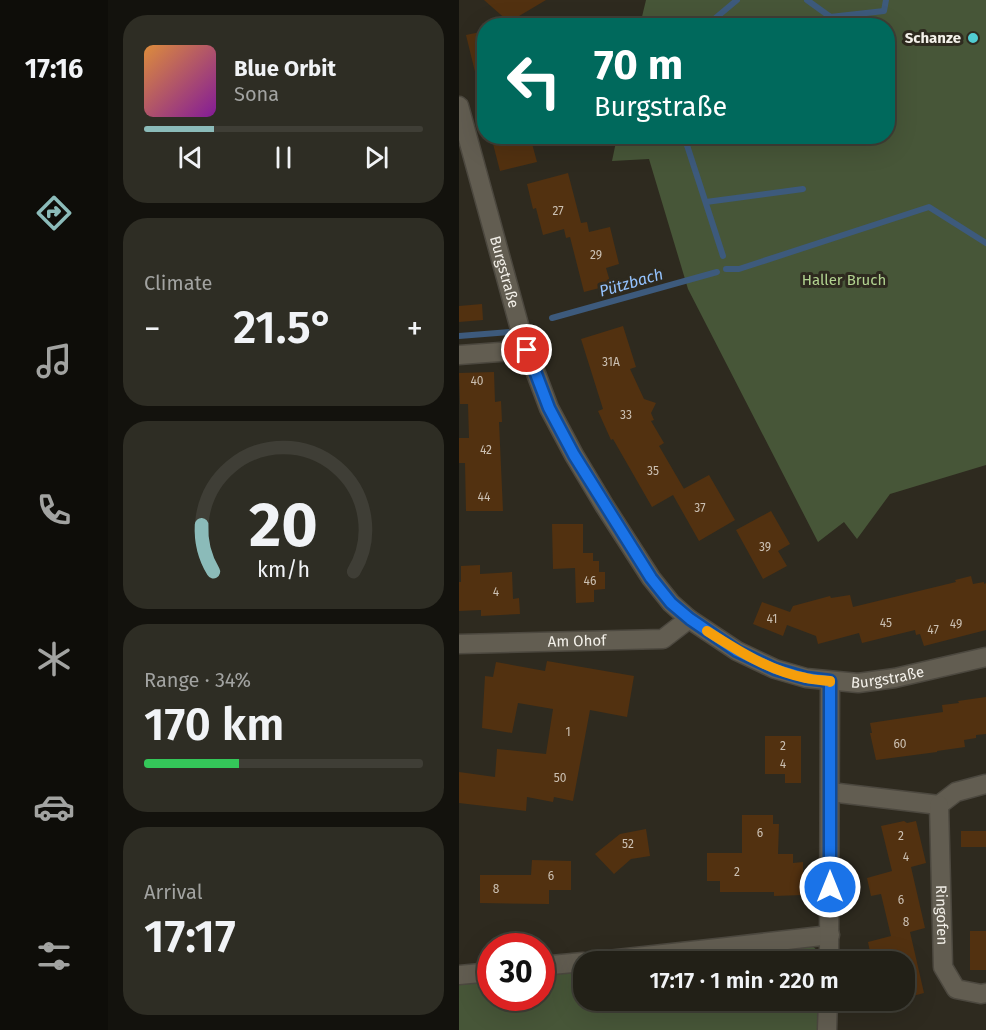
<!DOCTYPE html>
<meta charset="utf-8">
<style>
body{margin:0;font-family:"Fira Sans",sans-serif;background:#2e2d24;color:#f1f3f6;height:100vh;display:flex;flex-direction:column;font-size:22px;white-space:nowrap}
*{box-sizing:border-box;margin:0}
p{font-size:20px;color:#a2a3a1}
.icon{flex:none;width:33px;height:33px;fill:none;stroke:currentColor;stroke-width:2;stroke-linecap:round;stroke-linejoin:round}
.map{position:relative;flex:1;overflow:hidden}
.panel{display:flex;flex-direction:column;gap:15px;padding:15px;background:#13120d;width:351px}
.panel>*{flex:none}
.top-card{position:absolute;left:18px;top:18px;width:418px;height:126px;border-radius:24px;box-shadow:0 6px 24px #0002,0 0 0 2px #3f3e36;background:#00695c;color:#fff;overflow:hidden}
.speed{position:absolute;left:18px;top:933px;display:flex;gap:12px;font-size:30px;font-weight:700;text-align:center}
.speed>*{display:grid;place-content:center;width:78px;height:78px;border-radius:50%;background:#222017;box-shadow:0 6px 24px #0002,0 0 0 2px #3f3e36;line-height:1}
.speed .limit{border:9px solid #d22;background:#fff;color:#111}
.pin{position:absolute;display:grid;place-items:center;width:51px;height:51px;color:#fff;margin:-26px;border:3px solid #fff;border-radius:50%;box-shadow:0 2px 6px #0007}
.me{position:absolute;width:66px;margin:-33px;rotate:0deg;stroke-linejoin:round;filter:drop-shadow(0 0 4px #0008)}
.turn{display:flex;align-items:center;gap:21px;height:126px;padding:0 18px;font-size:27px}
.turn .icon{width:78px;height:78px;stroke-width:2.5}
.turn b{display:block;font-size:42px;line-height:51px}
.big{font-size:45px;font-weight:600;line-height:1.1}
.panel .card{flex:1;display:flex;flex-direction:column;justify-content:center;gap:9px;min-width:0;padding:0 21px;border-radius:24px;background:#2e2d24}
.panel .dial{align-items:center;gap:0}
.dial svg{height:156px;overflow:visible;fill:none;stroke:#3f3e36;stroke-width:7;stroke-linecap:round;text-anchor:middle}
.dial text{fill:#f1f3f6;stroke:none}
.song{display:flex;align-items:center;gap:18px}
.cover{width:72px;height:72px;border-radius:9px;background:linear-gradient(135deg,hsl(30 70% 55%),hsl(290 70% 35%))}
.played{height:6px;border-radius:3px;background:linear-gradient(90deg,#8bbbb9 25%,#3f3e36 25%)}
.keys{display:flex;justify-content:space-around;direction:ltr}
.heat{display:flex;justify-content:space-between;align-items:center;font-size:33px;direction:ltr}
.charge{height:9px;border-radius:4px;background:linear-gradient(90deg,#34c759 34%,#3f3e36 0)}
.trip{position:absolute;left:114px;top:951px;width:342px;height:60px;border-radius:24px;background:#222017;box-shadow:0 6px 24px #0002,0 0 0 2px #3f3e36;font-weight:600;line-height:60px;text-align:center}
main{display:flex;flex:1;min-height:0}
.tab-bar{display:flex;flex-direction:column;width:108px;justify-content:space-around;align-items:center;background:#0e0d09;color:#a2a3a1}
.tab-bar .icon{width:42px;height:42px}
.tab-bar .current{color:#8bbbb9}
.tab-bar b{font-size:27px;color:#f1f3f6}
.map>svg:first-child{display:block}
</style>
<main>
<nav class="tab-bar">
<b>17:16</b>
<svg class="icon current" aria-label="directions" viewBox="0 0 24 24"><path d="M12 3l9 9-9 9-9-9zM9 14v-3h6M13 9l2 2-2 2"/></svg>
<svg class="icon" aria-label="music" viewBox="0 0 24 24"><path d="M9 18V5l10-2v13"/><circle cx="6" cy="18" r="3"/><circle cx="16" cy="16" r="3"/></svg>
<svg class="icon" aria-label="phone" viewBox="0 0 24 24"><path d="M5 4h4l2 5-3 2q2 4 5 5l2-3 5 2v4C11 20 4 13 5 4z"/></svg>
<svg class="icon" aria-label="climate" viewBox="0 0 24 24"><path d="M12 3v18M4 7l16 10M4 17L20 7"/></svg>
<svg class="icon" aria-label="car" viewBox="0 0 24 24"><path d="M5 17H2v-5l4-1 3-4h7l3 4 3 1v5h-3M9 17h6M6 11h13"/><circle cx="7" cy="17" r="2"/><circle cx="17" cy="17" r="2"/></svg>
<svg class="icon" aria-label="filters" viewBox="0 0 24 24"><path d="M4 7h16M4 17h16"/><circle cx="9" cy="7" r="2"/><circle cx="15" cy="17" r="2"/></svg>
</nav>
<section class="panel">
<div class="card">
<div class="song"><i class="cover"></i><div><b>Blue Orbit</b><p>Sona</p></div></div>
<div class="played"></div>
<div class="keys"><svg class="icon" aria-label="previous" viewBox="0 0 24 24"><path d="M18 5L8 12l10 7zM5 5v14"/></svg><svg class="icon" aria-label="pause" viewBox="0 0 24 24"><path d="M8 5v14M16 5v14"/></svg><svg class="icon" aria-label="next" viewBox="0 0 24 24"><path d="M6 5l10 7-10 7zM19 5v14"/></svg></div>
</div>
<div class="card"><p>Climate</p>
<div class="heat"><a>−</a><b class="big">21.5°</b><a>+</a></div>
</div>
<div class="card dial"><svg viewBox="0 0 100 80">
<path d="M14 69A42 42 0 1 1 86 69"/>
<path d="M14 69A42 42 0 0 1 8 45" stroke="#8bbbb9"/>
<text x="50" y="56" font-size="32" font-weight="700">20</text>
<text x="50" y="72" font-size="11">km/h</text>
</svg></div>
<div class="card"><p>Range · 34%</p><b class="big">170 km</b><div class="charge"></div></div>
<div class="card"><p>Arrival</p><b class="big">17:17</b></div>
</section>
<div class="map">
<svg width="527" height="1030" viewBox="0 0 527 1030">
<rect width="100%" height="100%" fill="#2e2a1f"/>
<path fill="#475638" d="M187,0H527V465L431,494L398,539L385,522L359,542L229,289L190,159L153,161L158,137L429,136V26L181,25Z
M349,942L361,953V962H171Z
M124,966V1000L361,1001V1030H0V980L31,976L32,998H82L83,971Z"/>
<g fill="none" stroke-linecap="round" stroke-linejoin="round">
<path stroke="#3d5a7c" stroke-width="6" d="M348,0L384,26
M371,17L425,11L427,0
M247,26L278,0
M225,136L264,256
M247,202L344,189
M267,269H280L470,207L527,243
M93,318L258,272
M0,336L51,332"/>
</g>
<path fill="#523110" d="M25,0H87L50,22Z
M26,31V83L19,84L7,35Z
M32,136H71L78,162L41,171Z
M109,173L122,223L128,222L130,232L151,227L160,264L147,268L152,285L125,292L111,237L107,238L105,229L84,235L77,208L74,209L68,184Z
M23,304L24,320L0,322V306Z
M164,326L177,367L171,369L185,399L197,403L192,413L195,420L192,421L205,443L200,446L225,489L219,492L250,475L276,520L240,541L214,495L193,507L154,439L152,440L139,411L144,409L122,339Z
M35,372L36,402L42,401L43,422H40L44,511H7L6,463H0V438H10L9,404H1L0,373Z
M312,511L331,544L319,551L328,566L304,579L277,530Z
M93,524H124V553H134V561H140V572H146V589L135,590V602L117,603L116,568L94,569Z
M21,565V574L53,572L54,599L60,598L61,614L22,616V610L0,611V582H2V566Z
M512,576L514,584L525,582V584L527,583V630L465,646L461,634L457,635L456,630L403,643L400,633L359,644L357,636L328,625L324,636L294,624L303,602L331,612L334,606L371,596L372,598L391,595L394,607L497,582L496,580Z
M88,661L175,676L168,717L131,710L114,801L95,797L94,802L68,797L67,811L0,803V772L36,777L38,749L87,754L94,709L59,703L53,733L23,728L26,676L34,677L37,662L86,671Z
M527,697V734L517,735V738L505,740L506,747L478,751V752L417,760L411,733H413L411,723L484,712L483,705L500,703L499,701Z
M306,736H342V783H326V774H306Z
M283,815H314V824H320L319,854H334V863L344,862V895L315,896V892H261V881H248V853H283Z
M445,821L448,823L457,821L467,863L452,867L466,928L451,932L465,993L446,998V962H413L409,942L432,936L422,894L412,896L408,878L433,871L422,826Z
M187,829L191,856L172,859L155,874L136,854L161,834Z
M502,831H527V847H502Z
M73,860L112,861V890H90V904L21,903V875H72Z
M511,931H527V970H511Z"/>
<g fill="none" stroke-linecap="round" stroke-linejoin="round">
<defs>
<g id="minor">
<path id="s1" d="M0,106L63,336L90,408L115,455L145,505L192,578L212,603L230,619L278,651L316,669L347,678L399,683L436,678L527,657"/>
<path d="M0,355L68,350"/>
<path id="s2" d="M0,644L204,639L230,619"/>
<path d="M371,792L480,805L497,792L527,784"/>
<path id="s3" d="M480,805L484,967L497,989L522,994L527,993"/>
<path d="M131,962L268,947L371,935"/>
<path d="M370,962L371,681"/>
<path d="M82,966L124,962"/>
<path d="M0,975L32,972"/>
<path d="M368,1030L369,1000"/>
</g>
</defs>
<use href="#minor" stroke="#4c483f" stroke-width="21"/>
<use href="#minor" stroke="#625d51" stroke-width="18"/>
</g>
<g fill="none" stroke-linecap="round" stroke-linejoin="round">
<defs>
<path id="route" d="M68,350L90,408L115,455L192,578L212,603L231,619L278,651L316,669L347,678L371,681V887"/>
</defs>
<use href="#route" stroke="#114b97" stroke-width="15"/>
<use href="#route" stroke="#1a73e8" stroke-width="10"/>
<path stroke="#f59e0b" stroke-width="10" d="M248,631C279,651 311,671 347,678C355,680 363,680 371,681V682"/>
</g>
<circle fill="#51ccd2" stroke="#2e2a1f" stroke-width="2" cx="514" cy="38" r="6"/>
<g text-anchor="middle" stroke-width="6" stroke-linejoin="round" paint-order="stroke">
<g font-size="12" fill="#cbc0b3">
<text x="99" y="215">27</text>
<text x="137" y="259">29</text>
<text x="152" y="366">31A</text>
<text x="18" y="385">40</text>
<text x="167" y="419">33</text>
<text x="27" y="454">42</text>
<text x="194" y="475">35</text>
<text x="25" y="501">44</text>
<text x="241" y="512">37</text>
<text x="306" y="551">39</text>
<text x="131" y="585">46</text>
<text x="37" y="596">4</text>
<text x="313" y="623">41</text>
<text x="427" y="627">45</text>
<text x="497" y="628">49</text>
<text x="474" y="634">47</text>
<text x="109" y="736">1</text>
<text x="441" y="748">60</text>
<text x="324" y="750">2</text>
<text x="324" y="768">4</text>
<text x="101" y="782">50</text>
<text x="301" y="837">6</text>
<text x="442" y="840">2</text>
<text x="169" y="848">52</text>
<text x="447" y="861">4</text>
<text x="278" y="876">2</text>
<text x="92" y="880">6</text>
<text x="37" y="893">8</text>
<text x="442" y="904">6</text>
<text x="447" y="926">8</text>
</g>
<g font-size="15" font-weight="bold" fill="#f3f0e9" stroke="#2e2a1f" text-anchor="end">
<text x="502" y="43">Schanze</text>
</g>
<g font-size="15" fill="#f3f0e9" stroke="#2e2a1f">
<text dy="5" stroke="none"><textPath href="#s1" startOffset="172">Burgstraße</textPath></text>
<text dy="5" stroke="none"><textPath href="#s2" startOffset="118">Am Ohof</textPath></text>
<text dy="5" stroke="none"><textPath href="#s1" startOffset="784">Burgstraße</textPath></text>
<text dy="5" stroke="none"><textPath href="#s3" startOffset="110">Ringofen</textPath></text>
</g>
<g font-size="15" fill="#b2d390" stroke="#2e2a1f">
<text x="385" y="285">Haller Bruch</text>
</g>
<g font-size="16" font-style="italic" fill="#94c2fd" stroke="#2e2a1f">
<text transform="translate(172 282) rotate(-16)" y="6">Pützbach</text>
</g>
</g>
</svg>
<div class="speed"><div class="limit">30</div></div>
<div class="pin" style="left:68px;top:350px;background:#d93025"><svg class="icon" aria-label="arrive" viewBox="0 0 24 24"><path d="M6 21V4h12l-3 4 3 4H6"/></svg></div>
<svg class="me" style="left:371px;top:887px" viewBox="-20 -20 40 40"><circle r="17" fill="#1a73e8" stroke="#fff" stroke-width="3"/><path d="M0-11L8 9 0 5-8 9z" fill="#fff"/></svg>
<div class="trip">17:17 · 1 min · 220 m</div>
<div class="top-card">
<div class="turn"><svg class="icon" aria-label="left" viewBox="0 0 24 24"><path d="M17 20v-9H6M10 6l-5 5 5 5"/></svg><div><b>70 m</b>Burgstraße</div></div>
</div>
</div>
</main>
